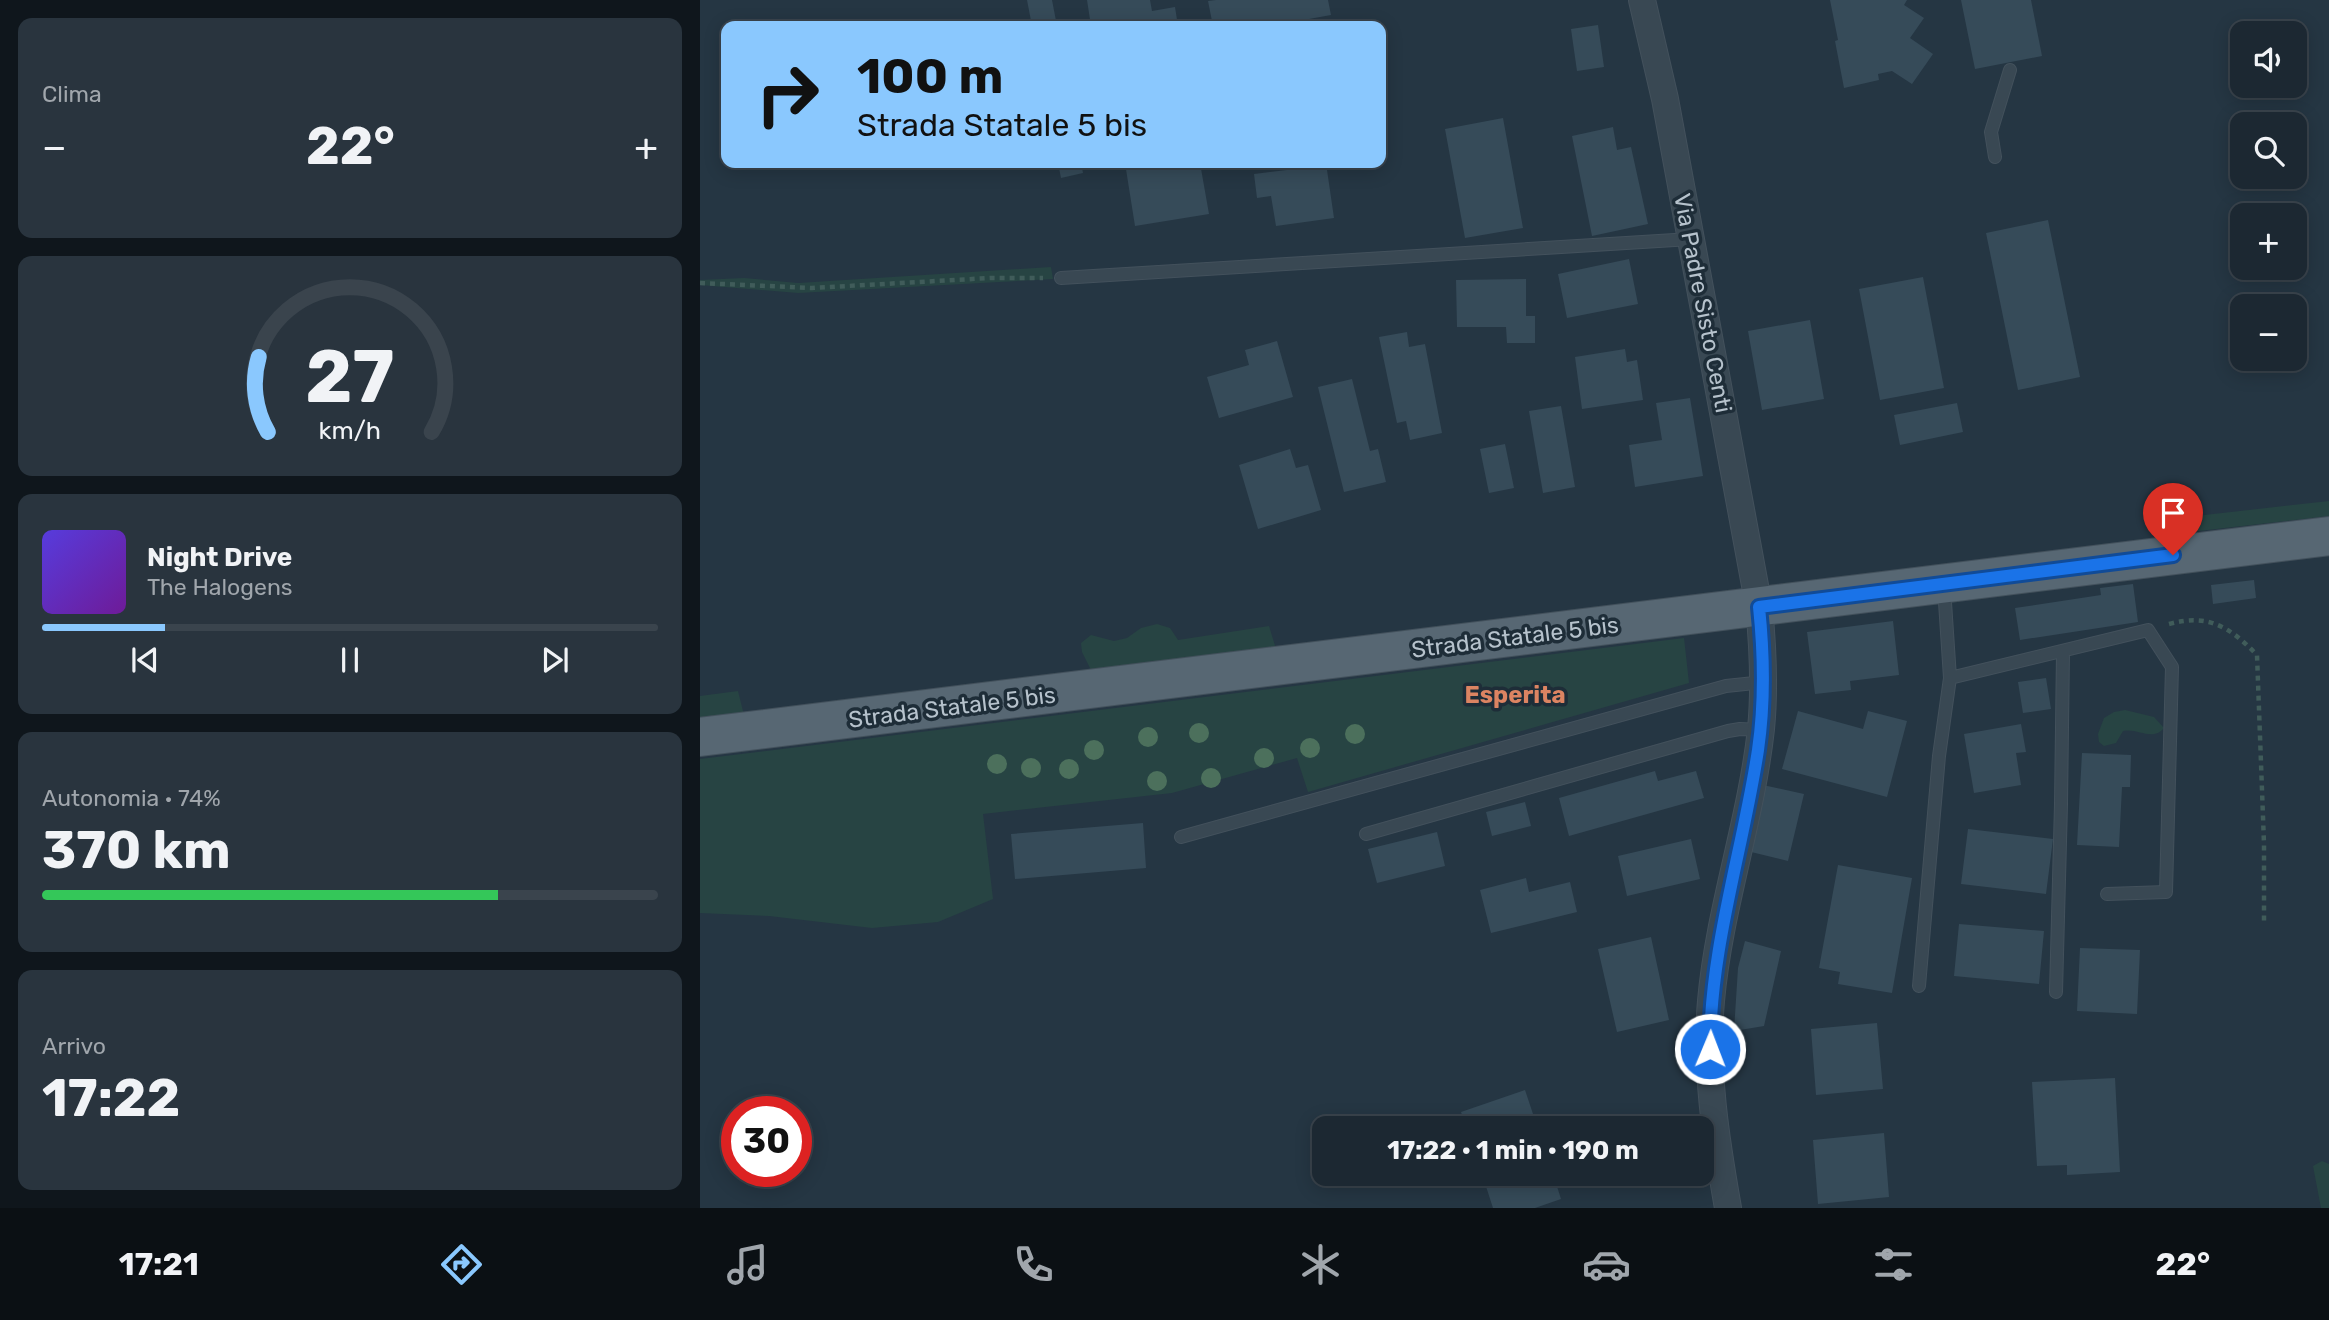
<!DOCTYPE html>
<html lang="it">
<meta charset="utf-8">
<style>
body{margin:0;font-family:Rubik,sans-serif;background:#29343e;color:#f1f3f6;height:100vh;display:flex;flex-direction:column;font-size:26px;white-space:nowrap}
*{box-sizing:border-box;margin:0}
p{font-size:23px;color:#a0a6ac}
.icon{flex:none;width:38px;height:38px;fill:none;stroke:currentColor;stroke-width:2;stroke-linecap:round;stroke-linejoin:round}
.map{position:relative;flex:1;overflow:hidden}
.sheet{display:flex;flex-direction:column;gap:18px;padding:18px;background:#0f161c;width:700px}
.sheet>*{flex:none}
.guide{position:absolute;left:21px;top:21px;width:665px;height:147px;border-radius:14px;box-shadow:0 4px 18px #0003,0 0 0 2px #3a444d;background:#8ac8fe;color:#111;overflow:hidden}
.controls{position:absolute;left:1530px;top:21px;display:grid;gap:14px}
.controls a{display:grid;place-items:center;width:77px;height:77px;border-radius:14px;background:#1c2832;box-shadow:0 4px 18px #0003,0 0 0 2px #3a444d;font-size:35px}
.speed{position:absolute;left:21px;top:1096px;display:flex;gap:14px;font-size:35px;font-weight:700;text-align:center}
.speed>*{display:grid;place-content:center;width:91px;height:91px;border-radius:50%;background:#1c2832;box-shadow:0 4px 18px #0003,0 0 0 2px #3a444d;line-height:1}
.speed .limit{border:10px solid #d22;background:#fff;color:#111}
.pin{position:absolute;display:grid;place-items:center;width:60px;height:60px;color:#fff;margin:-72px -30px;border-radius:50% 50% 50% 0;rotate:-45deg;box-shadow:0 0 7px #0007}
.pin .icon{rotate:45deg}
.me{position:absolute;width:77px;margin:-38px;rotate:1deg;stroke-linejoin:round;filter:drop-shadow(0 0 5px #0008)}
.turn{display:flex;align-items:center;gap:24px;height:147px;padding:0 21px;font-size:32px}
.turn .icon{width:91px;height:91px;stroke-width:2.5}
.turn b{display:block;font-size:49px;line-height:60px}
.big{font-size:52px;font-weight:700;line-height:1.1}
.sheet .widget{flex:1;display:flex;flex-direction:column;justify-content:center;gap:10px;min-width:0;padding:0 24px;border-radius:14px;background:#29343e}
.sheet .dial{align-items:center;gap:0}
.dial svg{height:182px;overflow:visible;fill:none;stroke:#3a444d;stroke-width:7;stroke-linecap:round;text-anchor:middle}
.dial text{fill:#f1f3f6;stroke:none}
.song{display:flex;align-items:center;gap:21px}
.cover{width:84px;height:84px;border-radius:10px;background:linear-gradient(135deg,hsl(250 70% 55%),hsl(280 70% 35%))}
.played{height:7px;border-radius:4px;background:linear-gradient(90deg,#8ac8fe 20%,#3a444d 20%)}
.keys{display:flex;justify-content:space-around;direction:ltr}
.heat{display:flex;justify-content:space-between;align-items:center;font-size:38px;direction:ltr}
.charge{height:10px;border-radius:5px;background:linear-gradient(90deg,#34c759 74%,#3a444d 0)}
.trip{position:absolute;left:612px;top:1116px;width:402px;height:70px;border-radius:14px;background:#1c2832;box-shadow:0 4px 18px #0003,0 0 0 2px #3a444d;font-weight:700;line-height:70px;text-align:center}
.tab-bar{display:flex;height:112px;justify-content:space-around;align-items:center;background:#0b1014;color:#a0a6ac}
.tab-bar .icon{width:49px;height:49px}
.tab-bar .current{color:#8ac8fe}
.tab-bar b{font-size:32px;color:#f1f3f6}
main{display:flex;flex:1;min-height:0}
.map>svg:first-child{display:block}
</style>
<main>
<section class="sheet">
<div class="widget"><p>Clima</p>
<div class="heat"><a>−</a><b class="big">22°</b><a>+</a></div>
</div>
<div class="widget dial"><svg viewBox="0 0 100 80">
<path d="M14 69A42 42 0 1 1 86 69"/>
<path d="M14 69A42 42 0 0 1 10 36" stroke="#8ac8fe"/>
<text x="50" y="56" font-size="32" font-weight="700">27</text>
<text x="50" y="72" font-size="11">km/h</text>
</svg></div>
<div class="widget">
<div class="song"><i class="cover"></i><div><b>Night Drive</b><p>The Halogens</p></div></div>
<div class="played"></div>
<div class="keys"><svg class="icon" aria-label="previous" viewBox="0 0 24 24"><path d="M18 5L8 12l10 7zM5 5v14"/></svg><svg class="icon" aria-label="pause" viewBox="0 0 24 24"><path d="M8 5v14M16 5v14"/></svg><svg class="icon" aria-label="next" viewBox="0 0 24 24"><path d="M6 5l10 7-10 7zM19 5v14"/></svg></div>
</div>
<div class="widget"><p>Autonomia · 74%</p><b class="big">370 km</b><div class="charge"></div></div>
<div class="widget"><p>Arrivo</p><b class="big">17:22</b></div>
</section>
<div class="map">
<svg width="1629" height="1208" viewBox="0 0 1629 1208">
<rect width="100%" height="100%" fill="#253643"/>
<path fill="#274443" d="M351,267L353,279L98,293L0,285V280L44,278L98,283Z
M1629,501V516L1464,535L1460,520Z
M457,624L470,628L478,640L569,626L576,649L392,672L382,652L381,643L391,635L414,641L427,638L441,628Z
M984,638L989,683L608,792L597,758L472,793L283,814L293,899L238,922L172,928L69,916L0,913V759Z
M38,691L44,715L0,721V696Z
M1425,710L1454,717L1464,728C1452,742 1439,728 1423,731L1416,743L1404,746L1399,742L1398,734L1404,718L1414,712Z
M1622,1161L1629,1164V1208H1621L1613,1166Z"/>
<path fill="#364b59" d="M327,0H352L357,26H332Z
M387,0H450L452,11L475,7L478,26H391Z
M516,0H628L631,15L587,23V26H513L508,1Z
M1130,0H1207L1204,5L1224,18L1210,38L1233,54L1212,84L1192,71L1178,74L1179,80L1144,88L1135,41L1138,40Z
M1261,0H1331L1342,56L1275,69Z
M898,25L904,67L877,71L871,29Z
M803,118L823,228L765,238L745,129Z
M913,127L917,150L931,147L948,224L892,236L872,136Z
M358,163H381L383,173L361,178Z
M425,163H500L509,214L435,226Z
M594,163H626L634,218L576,226L571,196L557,198L554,174L595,169Z
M1348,220L1380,377L1318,390L1286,233Z
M929,259L938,304L867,318L858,274Z
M1223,277L1244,388L1180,400L1159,289Z
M826,279V316H835V343H807L806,327H757L756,280Z
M1110,320L1124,399L1062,410L1048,331Z
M707,332L709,347L725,344L742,433L710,440L706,421L697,423L679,337Z
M577,341L593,397L519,418L507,377L549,365L545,350Z
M925,349L927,362L937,360L943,400L882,409L875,357Z
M652,379L670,451L678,449L686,482L644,492L618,387Z
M990,398L1003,476L935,487L929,445L962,440L956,403Z
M1257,403L1263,432L1200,445L1194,415Z
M861,406L875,487L843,493L829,411Z
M805,444L814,488L789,493L780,449Z
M590,449L596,468L608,465L621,510L558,529L539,465Z
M1554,580L1556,598L1513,604L1511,585Z
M1433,584L1438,622L1320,640L1315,608L1401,595L1400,588Z
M1193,621L1199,675L1150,681L1151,690L1115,694L1107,632Z
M1346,678L1351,709L1323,713L1318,682Z
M1098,711L1163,729L1168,711L1207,721L1187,797L1082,769Z
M1321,724L1326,752L1316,753L1321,785L1274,793L1264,734Z
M1382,753L1431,755L1430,787H1422L1419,847L1377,845Z
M955,771L958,781L996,771L1004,798L869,836L859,798Z
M1063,785L1104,794L1088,861L1047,851Z
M825,802L831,826L792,836L786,812Z
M443,823L446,868L315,879L311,834Z
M1268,829L1353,839L1346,894L1261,884Z
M737,832L745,866L677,883L668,849Z
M991,839L1000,879L927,896L918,856Z
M1138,865L1212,878L1192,993L1138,984L1140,972L1119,968Z
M826,878L829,892L870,882L877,912L791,933L780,890Z
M1259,924L1344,931L1339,984L1254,976Z
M951,937L969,1020L917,1032L898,949Z
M1045,941L1081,951L1064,1026L1034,1031L1038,968Z
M1380,948L1440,950L1437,1014L1377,1011Z
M1177,1023L1183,1089L1116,1095L1111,1029Z
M1415,1078L1420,1172L1367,1175V1165L1337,1166L1332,1082Z
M825,1090L838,1129H767L761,1112Z
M1184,1133L1189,1197L1118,1204L1113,1140Z
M782,1174H853L861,1199L835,1208H793Z"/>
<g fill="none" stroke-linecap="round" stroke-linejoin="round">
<defs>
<path id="lane" d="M1295,157L1291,132L1310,70
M361,278L991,239
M1250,678L1448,630L1472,667L1466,892L1407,894
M666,834L1028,731L1040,729L1061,730
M481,837L1026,686L1064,682
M1219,986L1239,756L1250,678L1244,587
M1356,992L1361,804L1363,652"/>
<path id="street" d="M942,0L965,99L1059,607C1063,648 1065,688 1061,729C1051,821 1019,909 1011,1001C1005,1070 1016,1140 1028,1208"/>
<path id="primary" d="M0,737L1629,536"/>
</defs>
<use href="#lane" stroke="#43515c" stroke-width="14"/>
<use href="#street" stroke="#43515c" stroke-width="28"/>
<use href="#primary" stroke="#43515c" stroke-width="40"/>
<path stroke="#405c5a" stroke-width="4.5" stroke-dasharray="5 5" stroke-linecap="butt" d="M0,283L112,288L290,278H343
M1469,624C1508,613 1530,627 1557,655L1564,844V922"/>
<use href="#lane" stroke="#394853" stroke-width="12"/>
<use href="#street" stroke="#394853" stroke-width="26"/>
<use href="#primary" stroke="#576773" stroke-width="38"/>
</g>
<g fill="#4c705c">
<circle cx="499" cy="733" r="10"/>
<circle cx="655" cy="734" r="10"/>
<circle cx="448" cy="737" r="10"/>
<circle cx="610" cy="748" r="10"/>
<circle cx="394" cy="750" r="10"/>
<circle cx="564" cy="758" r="10"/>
<circle cx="297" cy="764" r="10"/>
<circle cx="331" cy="768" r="10"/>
<circle cx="369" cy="769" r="10"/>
<circle cx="511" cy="778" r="10"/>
<circle cx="457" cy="781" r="10"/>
</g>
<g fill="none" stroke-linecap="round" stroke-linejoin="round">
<defs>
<path id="route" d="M1010,1049C1010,947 1043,850 1058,750C1065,702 1064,655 1059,607L1473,555"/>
</defs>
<use href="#route" stroke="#114b97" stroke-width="18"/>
<use href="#route" stroke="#1a73e8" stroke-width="12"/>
</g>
<g text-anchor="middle" stroke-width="7" stroke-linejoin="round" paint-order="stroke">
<g font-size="23" fill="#b6c2cc" stroke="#1e2d38">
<text transform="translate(1003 303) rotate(79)" y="8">Via Padre Sisto Centi</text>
<text transform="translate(815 637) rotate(-7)" y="8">Strada Statale 5 bis</text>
<text transform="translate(252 707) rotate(-7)" y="8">Strada Statale 5 bis</text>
</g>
<g font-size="24" font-weight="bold" fill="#dc8462" stroke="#1e2d38">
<text x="815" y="703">Esperita</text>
</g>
</g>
</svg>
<div class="controls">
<a><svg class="icon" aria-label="sound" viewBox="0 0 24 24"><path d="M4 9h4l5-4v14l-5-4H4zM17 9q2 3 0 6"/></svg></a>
<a><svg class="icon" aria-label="search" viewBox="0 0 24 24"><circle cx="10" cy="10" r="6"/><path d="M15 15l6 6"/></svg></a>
<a>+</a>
<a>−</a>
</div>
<div class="speed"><div class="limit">30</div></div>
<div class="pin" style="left:1473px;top:555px;background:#d93025"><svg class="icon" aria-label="arrive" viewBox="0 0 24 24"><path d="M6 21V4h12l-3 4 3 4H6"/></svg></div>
<svg class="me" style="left:1010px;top:1049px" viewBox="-20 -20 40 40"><circle r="17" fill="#1a73e8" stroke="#fff" stroke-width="3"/><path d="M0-11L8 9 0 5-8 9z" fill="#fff"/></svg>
<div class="trip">17:22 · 1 min · 190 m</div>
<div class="guide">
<div class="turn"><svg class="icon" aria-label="right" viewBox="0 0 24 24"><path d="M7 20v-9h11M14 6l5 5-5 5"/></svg><div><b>100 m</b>Strada Statale 5 bis</div></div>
</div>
</div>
</main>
<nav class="tab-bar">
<b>17:21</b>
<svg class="icon current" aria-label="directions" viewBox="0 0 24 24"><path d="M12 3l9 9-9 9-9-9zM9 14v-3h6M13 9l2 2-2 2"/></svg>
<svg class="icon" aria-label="music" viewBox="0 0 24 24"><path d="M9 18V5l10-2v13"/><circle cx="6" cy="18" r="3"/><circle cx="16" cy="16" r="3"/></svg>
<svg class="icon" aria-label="phone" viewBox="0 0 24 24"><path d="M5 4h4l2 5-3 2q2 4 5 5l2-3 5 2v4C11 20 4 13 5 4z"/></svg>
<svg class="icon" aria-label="climate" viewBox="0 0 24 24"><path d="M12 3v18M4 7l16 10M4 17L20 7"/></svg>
<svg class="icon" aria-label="car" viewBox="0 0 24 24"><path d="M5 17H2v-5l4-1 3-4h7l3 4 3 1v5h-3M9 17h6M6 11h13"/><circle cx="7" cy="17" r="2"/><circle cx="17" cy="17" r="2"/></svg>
<svg class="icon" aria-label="filters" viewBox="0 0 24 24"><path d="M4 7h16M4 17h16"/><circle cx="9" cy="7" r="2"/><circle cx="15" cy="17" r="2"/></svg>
<b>22°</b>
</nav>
